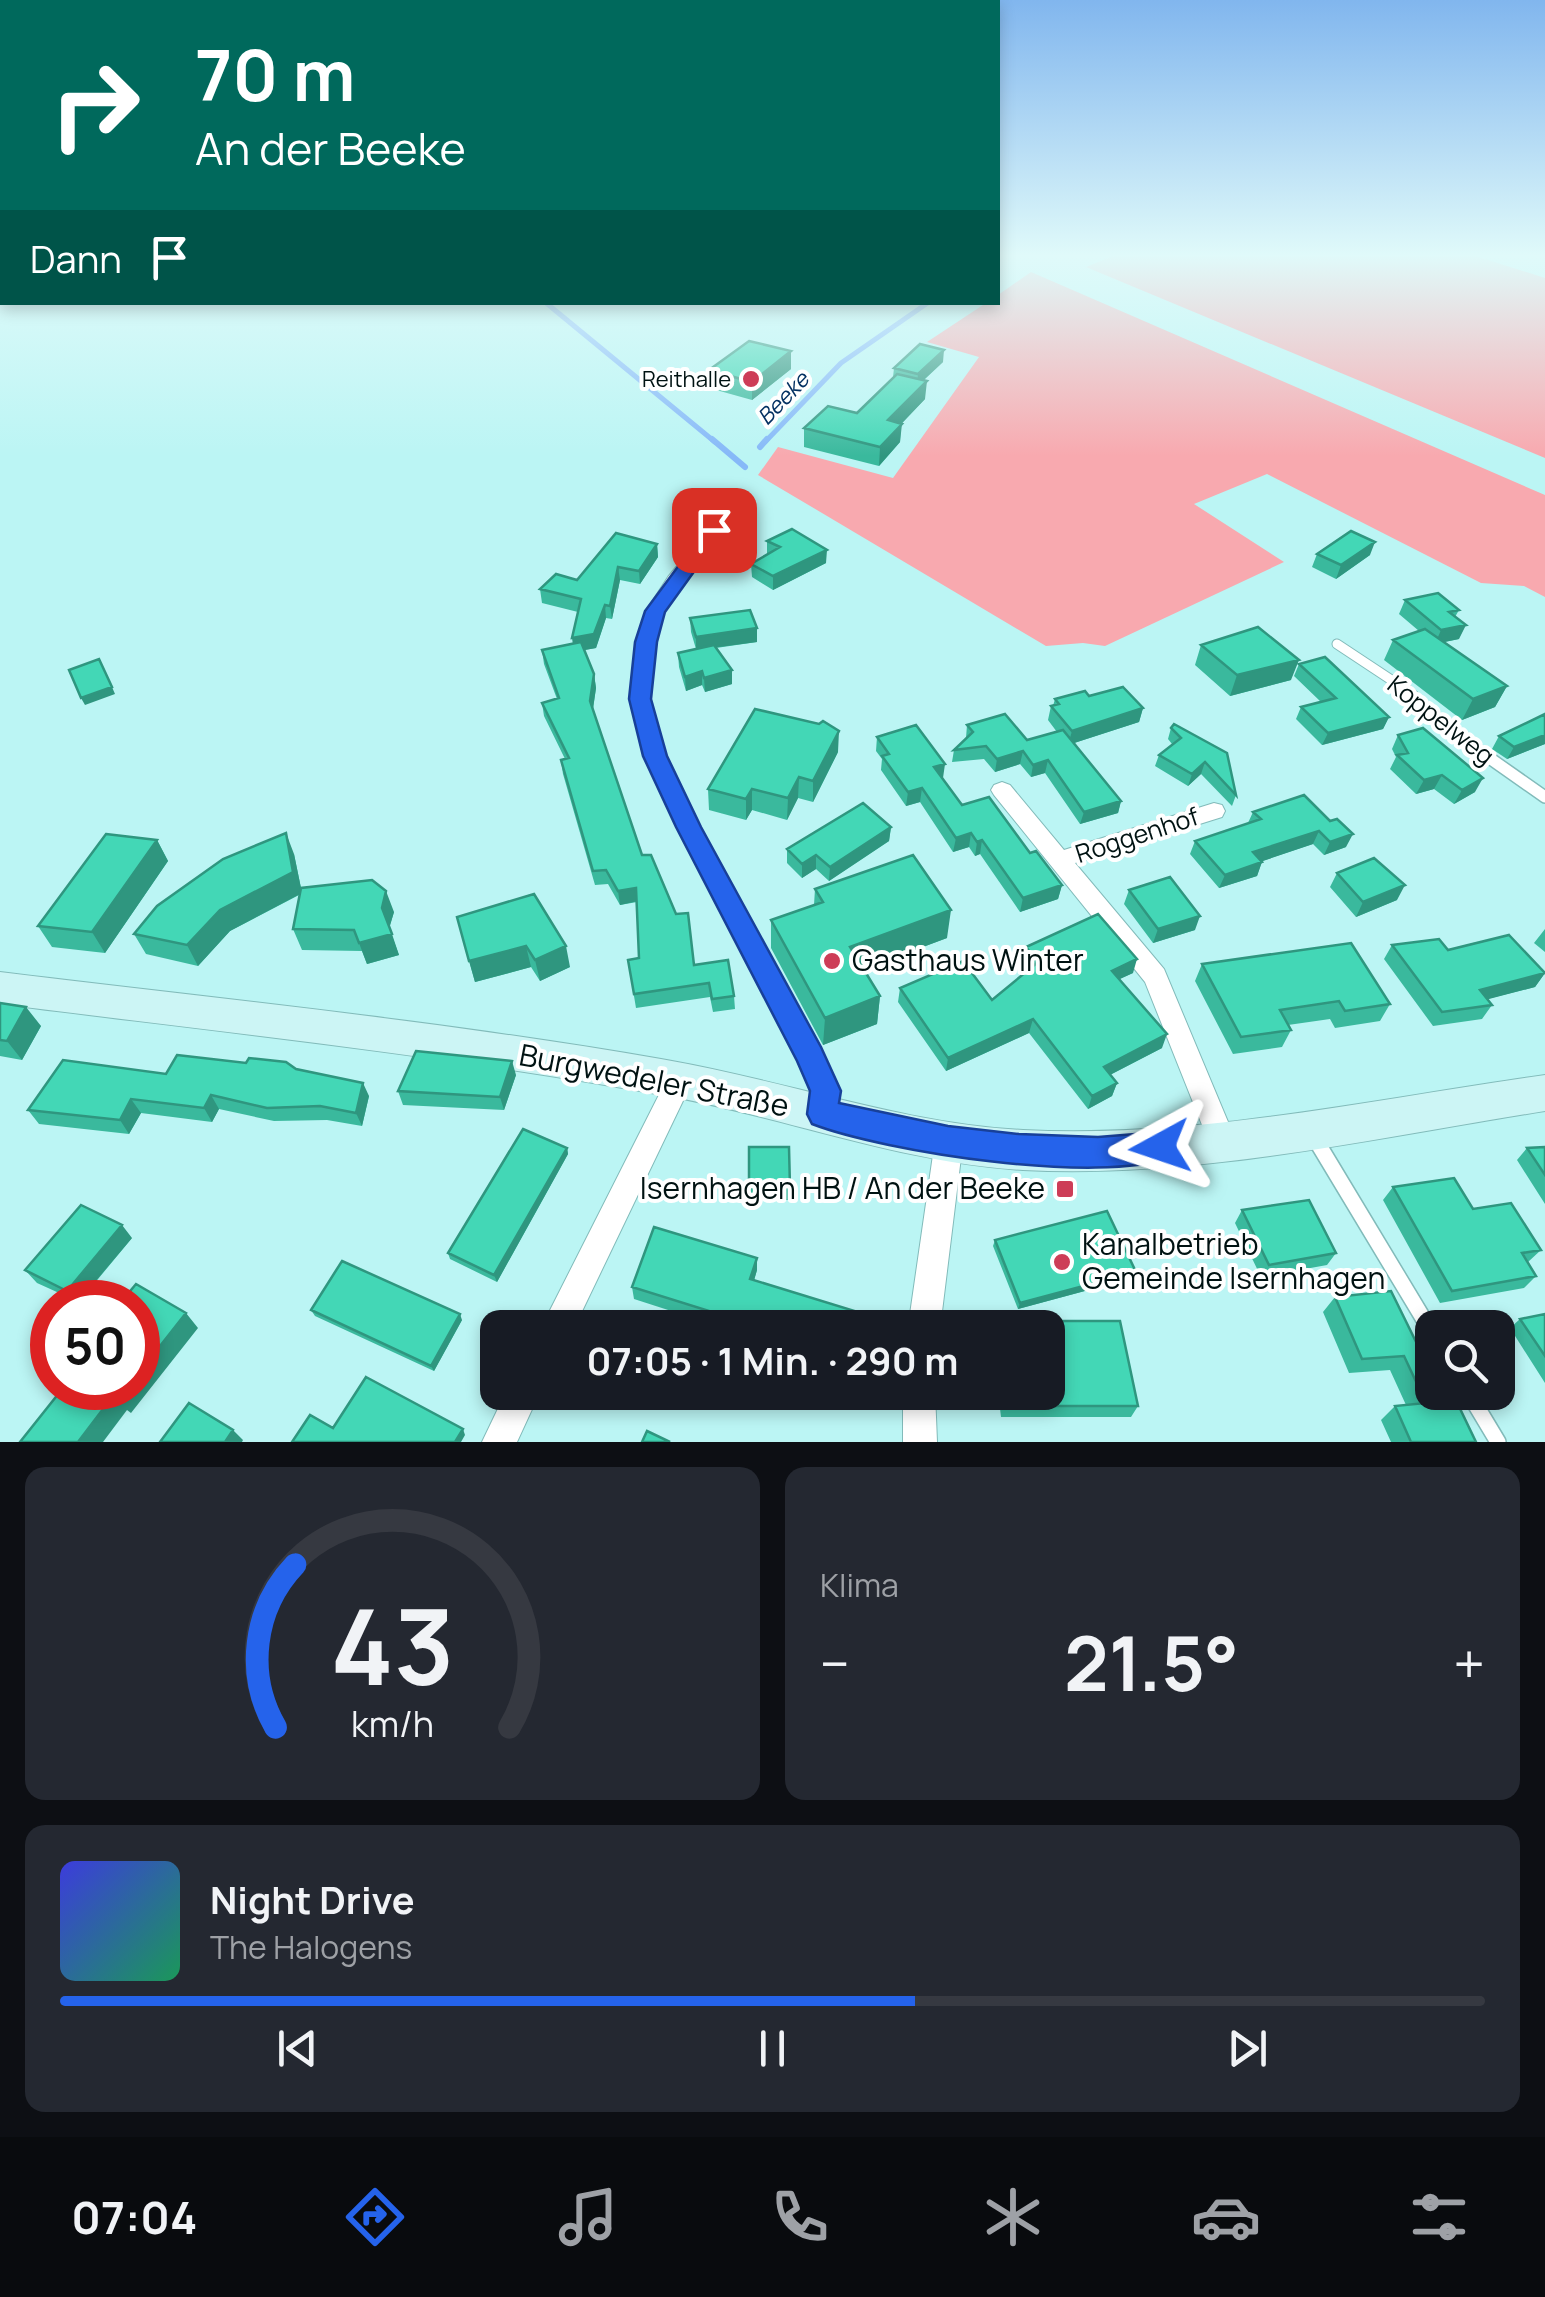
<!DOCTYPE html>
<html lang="de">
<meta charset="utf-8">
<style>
body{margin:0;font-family:Manrope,sans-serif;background:#242831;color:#f1f3f6;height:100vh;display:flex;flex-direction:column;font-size:38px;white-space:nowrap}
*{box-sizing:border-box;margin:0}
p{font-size:32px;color:#9ea1a6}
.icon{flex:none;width:55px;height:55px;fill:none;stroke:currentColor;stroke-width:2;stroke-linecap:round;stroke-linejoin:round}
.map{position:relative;height:1442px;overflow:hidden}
.drawer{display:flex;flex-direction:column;gap:25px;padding:25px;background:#0d0f14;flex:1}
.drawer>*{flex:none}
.banner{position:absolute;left:0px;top:0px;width:1000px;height:305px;box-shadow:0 5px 15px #0003;background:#00695c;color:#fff;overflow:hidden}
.fabs{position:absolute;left:1415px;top:1310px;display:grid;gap:20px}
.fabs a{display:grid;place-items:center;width:100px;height:100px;border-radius:20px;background:#171b24;box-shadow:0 5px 15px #0003;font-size:50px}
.speed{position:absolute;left:30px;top:1280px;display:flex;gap:20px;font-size:50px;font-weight:700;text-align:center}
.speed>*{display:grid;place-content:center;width:130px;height:130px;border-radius:50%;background:#171b24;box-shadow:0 5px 15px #0003;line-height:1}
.speed .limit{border:15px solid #d22;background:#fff;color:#111}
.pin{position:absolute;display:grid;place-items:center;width:85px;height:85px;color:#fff;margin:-42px;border-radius:20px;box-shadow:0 5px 15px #0006}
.me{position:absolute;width:110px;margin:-55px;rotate:265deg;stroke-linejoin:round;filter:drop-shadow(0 0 8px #0008)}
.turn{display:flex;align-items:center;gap:35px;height:210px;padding:0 30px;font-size:45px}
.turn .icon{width:130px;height:130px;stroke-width:2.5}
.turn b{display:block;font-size:70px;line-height:85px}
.then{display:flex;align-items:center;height:95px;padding:0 30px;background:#0003;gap:20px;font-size:38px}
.big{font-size:75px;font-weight:700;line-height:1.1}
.drawer .widget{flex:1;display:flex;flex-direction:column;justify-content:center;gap:15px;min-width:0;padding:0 35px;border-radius:20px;background:#242831}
.drawer .dial{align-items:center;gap:0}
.dial svg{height:260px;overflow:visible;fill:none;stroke:#363941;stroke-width:7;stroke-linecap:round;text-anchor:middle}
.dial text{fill:#f1f3f6;stroke:none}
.song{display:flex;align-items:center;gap:30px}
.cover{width:120px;height:120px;border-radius:15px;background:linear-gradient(135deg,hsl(240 70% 55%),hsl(150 70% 35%))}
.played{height:10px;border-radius:5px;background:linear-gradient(90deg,#2563eb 60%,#363941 60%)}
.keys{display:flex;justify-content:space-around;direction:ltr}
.heat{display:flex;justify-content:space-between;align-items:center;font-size:55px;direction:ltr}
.drawer .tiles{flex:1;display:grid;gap:25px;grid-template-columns:1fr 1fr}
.widget:last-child{grid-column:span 2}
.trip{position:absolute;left:480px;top:1310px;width:585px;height:100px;border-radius:20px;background:#171b24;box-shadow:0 5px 15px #0003;font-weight:700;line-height:100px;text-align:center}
.tabs{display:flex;height:160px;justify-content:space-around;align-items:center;background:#090b0e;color:#9ea1a6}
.tabs .icon{width:70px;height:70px}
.tabs .active{color:#2563eb}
.tabs b{font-size:45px;color:#f1f3f6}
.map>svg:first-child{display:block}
</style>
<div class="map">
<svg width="1545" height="1442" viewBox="0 0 1545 1442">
<rect width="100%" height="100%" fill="#bbf5f4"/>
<path fill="#f8a9af" d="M1118,254H1469L1545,278V458L1086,267Z
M1031,272L1545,495V597L1524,586L1481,583L1267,474L1194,504L1284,562L1105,646L1083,643L1046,646L758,475L778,447L893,478L979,357L927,342L986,303L998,302V295Z"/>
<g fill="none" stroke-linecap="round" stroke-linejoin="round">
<path stroke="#86b9f8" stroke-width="5" d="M545,302L715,442
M765,442L841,363L929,302"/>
<path stroke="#86b9f8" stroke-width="6" d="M712,439L745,467
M760,447L767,439"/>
<defs>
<path id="lane-far2" d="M1337,644L1405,689"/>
<path id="lane-far1" d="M1401,686L1451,731L1545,797"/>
<path id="lane" d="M1314,1137L1432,1333
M1468,1392L1498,1442"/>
<path id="street" d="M735,500L743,505L681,583L664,611L655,642L650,699L665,756L700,827L824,1056L839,1091L833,1123L823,1127L813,1123L809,1114L811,1091L799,1059L678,827L645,756L630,699L637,642L646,611L668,577L729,502Z
M1002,782L1010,785L1064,850L1214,803L1222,805L1225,811L1222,817L1075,863L1164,969L1236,1141L1232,1150L1222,1154L1212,1150L1145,982L994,795L991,790L994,785Z
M680,1068L689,1071L693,1080L574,1328H541L671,1071Z
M949,1128L959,1132L963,1141L940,1328H908L935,1141L939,1132Z
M506,1392H540L517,1442H482Z
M903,1392H935L937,1442H903Z"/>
<path id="secondary" d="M0,972C220,999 442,1021 661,1059C781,1079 901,1124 1023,1130C1197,1139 1373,1099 1545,1075V1111C1374,1138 1197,1179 1023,1170C901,1163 782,1116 662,1095C443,1055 221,1032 0,1004Z"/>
</defs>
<use href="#lane-far2" stroke="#82bbba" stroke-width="11"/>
<use href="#lane-far1" stroke="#82bbba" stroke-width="14"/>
<use href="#lane" stroke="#82bbba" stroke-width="18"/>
<use href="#street" stroke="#82bbba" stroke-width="2"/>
<use href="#secondary" stroke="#82bbba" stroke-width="2"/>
<use href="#lane-far2" stroke="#fff" stroke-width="9"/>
<use href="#lane-far1" stroke="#fff" stroke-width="11"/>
<use href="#lane" stroke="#fff" stroke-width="15"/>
<use href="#street" fill="#fff" fill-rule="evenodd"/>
<use href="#secondary" fill="#ccf5f5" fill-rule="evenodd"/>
</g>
<path fill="#3ab99d" d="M943,362L924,380L925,399L901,424L900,442L879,466L804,447V428L857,413L893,377L894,368Z
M791,369L752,400L709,388V370Z
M767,541L826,563L773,590L752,577L751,564L767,555Z
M657,544L658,557L640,584L620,580L612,619L606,618L596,648L584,650L594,674L596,688L593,709L642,855L694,965L734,996L735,1009L713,1012L710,997L636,1008L628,960L639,958L637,902L620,905L608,884L595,885L563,774L561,760L565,759L544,716L542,703L557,699L544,664L542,650L573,644L578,612L542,603L540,589L577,580Z
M1317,554L1370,555L1336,579L1312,567Z
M1405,600L1459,610L1455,617L1459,639L1444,642L1507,686L1495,707L1462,720L1384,660L1393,640L1419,631L1399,614Z
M690,618L757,642L716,648L732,684L705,692L702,685L686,691L679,667L678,653L696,649L691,632Z
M1201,645L1291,680L1230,696L1195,665Z
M1299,664L1389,717L1383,729L1322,745L1296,719L1301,707L1321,702L1294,676Z
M1089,696L1143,708L1139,722L1074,743L1121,801L1118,813L1080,824L1045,773L1031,777L1020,764L995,772L984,759L952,762L954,750L966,738L967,725L1027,740L1057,732L1048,720L1051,706H1053L1055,699Z
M1545,714V744L1507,759L1492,749L1499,736Z
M1171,728L1236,795L1232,806L1201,774L1188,786L1155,766L1159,755L1172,744L1168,739Z
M1398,735L1475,792L1454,804L1434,789L1416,794L1390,769L1396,757L1392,749Z
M877,737L943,778H942L962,805L1030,853L1062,885L1058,899L1020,912L980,854L975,856L969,847L953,852L920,802L906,806L881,770L882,759L876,751Z
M838,752L813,802L798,798L787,820L752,810L746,820L709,810L708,789Z
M1304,795L1346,847L1324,855L1313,844L1262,861L1257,876L1219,888L1190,854L1195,841L1248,823L1253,812Z
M891,827L889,841L829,881L816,869L802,878L787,863V849Z
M157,840L168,861L105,953L52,947L38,926Z
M294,854L301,888L394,912L389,928L399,955L367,964L362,951L302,950L293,929L299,895L230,931L198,966L146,954L134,934Z
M1337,873L1397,900L1356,917L1330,887Z
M815,889L947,938L864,969L880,996L877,1024L823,1045L771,948V920L814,905Z
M1129,890L1195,930L1153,943L1124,904Z
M457,917L570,967L540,981L531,967L475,982Z
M1545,929V952L1534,943Z
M1392,945L1448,950L1545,973L1535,987L1487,999L1492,1005L1482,1019L1433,1026L1384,959Z
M1026,947L1133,973L1119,979L1162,1048L1110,1075L1117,1083L1112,1096L1088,1109L1029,1033L946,1071L898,1002L900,988L992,1000L1030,969L1023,960Z
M1202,964L1390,1004L1380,1021L1335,1028L1330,1019L1288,1025L1291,1030L1282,1047L1233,1054L1195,981Z
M0,1003L41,1026L22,1060L0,1056Z
M296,1069L369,1096L362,1126L327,1120L274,1121L219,1109L212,1122L141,1113L129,1134L39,1124L28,1110L166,1074Z
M516,1075L504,1110L403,1105L398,1091Z
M749,1147H789V1200H749Z
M1545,1147V1204L1517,1160L1527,1148Z
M567,1148L568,1154L497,1282L450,1259L448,1253Z
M1393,1187L1473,1209L1541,1250L1528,1262L1536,1276L1524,1288L1440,1303L1383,1200Z
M1242,1210L1336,1253L1327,1265L1261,1277L1235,1223Z
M132,1238L79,1302L37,1283L25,1270Z
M995,1240L1133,1278L1018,1309L993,1246Z
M757,1270L754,1280L856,1328H724L634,1299L632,1287Z
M1335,1297L1421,1352L1476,1442H1391L1381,1420L1395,1406L1406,1405L1390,1370L1349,1373L1323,1312Z
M311,1310L462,1320L434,1371L315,1316Z
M1545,1314V1383L1510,1328L1520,1319Z
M994,1321H1120L1138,1406L1131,1417H1001L998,1392H1048V1328H992Z"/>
<path fill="#2f967f" d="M944,350L943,362L917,386L918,374Z
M791,351V369L752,400V382Z
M927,381L925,399L887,439L888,420Z
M902,424L900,442L879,466L880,447Z
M1375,542L1370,555L1336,579L1341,565Z
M657,544L658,557L640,584L639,571Z
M827,550L826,563L773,590V576Z
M618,567L620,580L612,619L610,606Z
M605,605L606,618L596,648L574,652L572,638Z
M1466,625L1459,639L1435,644L1441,630Z
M757,628V642L696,650V637Z
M1299,660L1291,680L1230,696L1237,675Z
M732,670V684L705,692L704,678Z
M702,671V685L686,691L685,677Z
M594,674L596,688L592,715L590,701Z
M1507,686L1495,707L1462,720L1473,699Z
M112,687L115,694L85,705L81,698Z
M1143,708L1139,722L1068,745L1072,731Z
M1389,717L1383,729L1322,745L1328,733Z
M839,731L838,752L813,802V781Z
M1545,735V744L1507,759L1514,747Z
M1023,751L1020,764L995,772L997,759Z
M1048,760L1045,773L1031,777L1033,765Z
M1205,762L1201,774L1188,786L1192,774Z
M945,764L943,778L932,781L934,767Z
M1442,775L1434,789L1416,794L1424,780Z
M799,777L798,798L787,820L788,798Z
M1483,778L1475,792L1454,804L1462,790Z
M922,788L920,802L906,806L908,792Z
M752,789V810L746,820V799Z
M1121,801L1118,813L1080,824L1084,812Z
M891,827L889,841L829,881L830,867Z
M1319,831L1313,844L1248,866L1253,852Z
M286,833L294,854L302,893L230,931L198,966L187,945Z
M971,833L969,847L953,852L956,838Z
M1353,834L1346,847L1324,855L1330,842Z
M157,840L168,861L105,953L92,932Z
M982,840L980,854L975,856L977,842Z
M816,855V869L802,878V864Z
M1262,862L1257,876L1219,888L1225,875Z
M1062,885L1058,899L1020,912L1023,898Z
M1405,885L1397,900L1356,917L1363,902Z
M636,888L638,901L620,905L618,891Z
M386,891L394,912L389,929L382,908Z
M951,910L947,938L848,975L850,947Z
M1200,916L1195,930L1153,943L1158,929Z
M392,934L399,955L367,964L359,943Z
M526,946L531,967L475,982L469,961Z
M566,946L570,967L540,981L535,960Z
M1137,959L1133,973L1107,985L1112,971Z
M1545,973L1535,987L1470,1004L1480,990Z
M880,996L877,1024L823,1045L825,1018Z
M26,1007L41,1026L22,1060L7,1041Z
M1033,1019L1029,1033L946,1071L948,1058Z
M1167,1034L1162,1048L1100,1080L1104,1067Z
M512,1061L516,1075L504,1110L500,1097Z
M363,1083L369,1096L362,1126L356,1113Z
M1117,1083L1112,1096L1088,1109L1092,1096Z
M211,1095L219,1109L212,1122L204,1108Z
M131,1099L141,1113L129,1134L120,1120Z
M567,1148L568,1154L497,1282L494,1275Z
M122,1225L132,1238L78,1302L67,1291Z
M757,1258V1270L751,1291L750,1279Z
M1136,1272L1133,1278L1018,1309L1020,1303Z
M186,1313L198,1328L131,1413L127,1410L103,1442H78L113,1396L127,1388H138V1374Z
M460,1314L462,1320L434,1371L431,1366Z
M463,1429L465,1435L461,1442H455Z
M233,1430L243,1440L242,1442H225Z"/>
<path fill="#43d7b6" stroke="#2f967f" stroke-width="2.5" d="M749,341L791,351L752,382L709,370Z
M920,344L944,350L918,374L894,368Z
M897,374L927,381L888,420L902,424L880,447L804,428L828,406L857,413Z
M792,529L827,550L773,576L751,564L780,547L767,541Z
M1351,531L1375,542L1341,565L1317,554Z
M616,533L657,544L639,571L618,567L610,606L605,605L594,634L572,638L581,599L540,589L556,574L577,580Z
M1438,593L1459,610L1449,612L1466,625L1441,630L1405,600Z
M750,610L757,628L696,637L690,618Z
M1258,627L1299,660L1237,675L1201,645Z
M1425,629L1507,686L1473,699L1393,640Z
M581,642L594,674L590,701L642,855H651L676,914L688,913L694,965L728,960L734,996L712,999L709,983L634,994L628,960L639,958L636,888L618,891L606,870L593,871L561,760L569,758L542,703L559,698L542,650Z
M714,645L732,670L704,678L702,671L685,677L678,653Z
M1325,657L1389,717L1328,733L1301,707L1336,698L1299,664Z
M99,659L112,687L81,698L69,670Z
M1123,687L1143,708L1072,731L1051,706L1059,704L1055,699L1085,691L1089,696Z
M755,709L819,724L823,721L839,731L813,781L799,777L788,798L752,789L746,799L708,789Z
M1005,714L1027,740L1063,730L1121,801L1084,812L1048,760L1033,765L1023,751L997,759L986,746L954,750L973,732L967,725Z
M1545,714V735L1514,747L1499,736Z
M1174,724L1227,753L1236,795L1205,762L1192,774L1159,755L1181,738L1171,728Z
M916,725L945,764L934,767L962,805L989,797L1030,853L1036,851L1062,885L1023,898L982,840L977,842L971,833L956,838L922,788L908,792L882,756L889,754L877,737Z
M1423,728L1483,778L1462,790L1442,775L1424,780L1397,755L1408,753L1398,735Z
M1304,795L1330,821L1337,819L1353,834L1330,842L1319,831L1253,852L1262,862L1225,875L1195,841L1261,819L1253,812Z
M863,803L891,827L830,867L816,855L802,864L787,849Z
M286,833L293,872L220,910L187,945L134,934L157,906L223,859Z
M106,834L157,840L92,932L38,926Z
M913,855L951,910L850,947L880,996L825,1018L771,920L823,902L815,889Z
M1374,858L1405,885L1363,902L1337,873Z
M1170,877L1200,916L1158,929L1129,890Z
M372,880L386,891L382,908L392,934L359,943L354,930L293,929L301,888Z
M534,894L566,946L535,960L526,946L469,961L457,917Z
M1098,914L1137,959L1112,971L1167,1034L1104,1067L1117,1083L1092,1096L1033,1019L948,1058L900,988L963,961L992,1000L1038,962L1026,947Z
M1509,935L1545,973L1480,990L1492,1005L1442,1012L1392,945L1439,939L1448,950Z
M1351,943L1390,1004L1345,1011L1339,1001L1280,1010L1291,1030L1241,1037L1202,964Z
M0,1003L26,1007L7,1041L0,1040Z
M416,1051L512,1061L500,1097L398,1091Z
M177,1055L246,1063L249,1058L286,1062L296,1069L363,1083L356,1113L320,1106L267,1108L211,1095L204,1108L131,1099L120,1120L28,1110L63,1060L166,1074Z
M523,1129L567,1148L494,1275L448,1253Z
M749,1147H789L790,1187L749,1188Z
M1545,1147V1175L1527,1148Z
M1454,1178L1473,1209L1511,1203L1541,1250L1522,1253L1536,1276L1452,1291L1393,1187Z
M1309,1200L1336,1253L1269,1265L1242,1210Z
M81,1205L122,1225L67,1291L25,1270Z
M1107,1211L1136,1272L1020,1303L995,1240Z
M654,1227L757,1258L750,1279L858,1312L855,1328H735L738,1320L632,1287Z
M342,1261L460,1314L431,1366L311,1310Z
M136,1284L186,1313L138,1374V1302H121Z
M1391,1291L1421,1352L1432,1351V1392H1452L1476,1442H1411L1395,1406L1426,1403L1404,1356L1362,1359L1335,1297Z
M1545,1314V1356L1520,1319Z
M994,1321H1120L1138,1406H1005L1003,1392H1048V1328H994Z
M366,1377L463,1429L455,1442H292L310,1415L333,1428Z
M63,1388H127L117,1400L113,1396L78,1442H20Z
M189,1403L233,1430L225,1442H160Z
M647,1431L670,1442H642Z"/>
<linearGradient id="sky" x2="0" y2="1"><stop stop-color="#81b6ee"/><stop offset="0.56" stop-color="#e0fafa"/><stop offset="1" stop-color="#e0fafa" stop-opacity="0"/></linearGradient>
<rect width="1545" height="456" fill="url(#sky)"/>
<path fill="#2563eb" stroke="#184099" stroke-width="2.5" d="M714,525L724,530L665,612L657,642L651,699L667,756L701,827L821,1047L841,1091L839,1103L948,1126L1019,1134L1098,1137L1160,1132L1171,1136L1176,1147L1171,1157C1100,1185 885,1152 812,1124L807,1114L810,1091L797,1061L676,827L643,756L629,699L635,642L645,611L708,526Z"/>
<g fill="#cd3d57" stroke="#fff" stroke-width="4">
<circle cx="751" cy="379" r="10"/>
<circle cx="832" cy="961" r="10"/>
<rect x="1055" y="1179" width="20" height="20" rx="5"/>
<circle cx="1062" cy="1262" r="10"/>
</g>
<g text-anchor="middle" stroke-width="8" stroke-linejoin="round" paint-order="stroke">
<g font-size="22" fill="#001212" stroke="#fff" text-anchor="end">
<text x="731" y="387">Reithalle</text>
</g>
<g font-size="22" font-style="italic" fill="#043162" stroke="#fff">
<text transform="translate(783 398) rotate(-46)" y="8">Beeke</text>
</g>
<g font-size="25" fill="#001212" stroke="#fff">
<text transform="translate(1441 720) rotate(38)" y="9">Koppelweg</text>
<text transform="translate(1137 835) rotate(-18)" y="9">Roggenhof</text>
</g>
<g font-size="30" fill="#001212" stroke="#fff" text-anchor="start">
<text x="852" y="971">Gasthaus Winter</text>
<text x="1045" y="1199" text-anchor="end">Isernhagen HB / An der Beeke</text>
<text x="1082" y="1255">Kanalbetrieb<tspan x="1082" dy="34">Gemeinde Isernhagen</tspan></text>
</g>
<g font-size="30" fill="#001212" stroke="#fff">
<text transform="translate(654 1081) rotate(11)" y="10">Burgwedeler Straße</text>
</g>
</g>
</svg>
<div class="fabs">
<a><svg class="icon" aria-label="search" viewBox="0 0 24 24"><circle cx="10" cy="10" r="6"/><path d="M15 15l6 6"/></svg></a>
</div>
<div class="speed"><div class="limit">50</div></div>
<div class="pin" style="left:714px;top:530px;background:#d93025"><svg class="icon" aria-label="arrive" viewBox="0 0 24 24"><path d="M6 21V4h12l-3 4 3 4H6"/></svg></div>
<svg class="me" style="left:1160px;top:1147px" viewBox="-20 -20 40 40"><path d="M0-17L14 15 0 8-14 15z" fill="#2563eb" stroke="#fff" stroke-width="4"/></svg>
<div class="trip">07:05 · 1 Min. · 290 m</div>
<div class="banner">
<div class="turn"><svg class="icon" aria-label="right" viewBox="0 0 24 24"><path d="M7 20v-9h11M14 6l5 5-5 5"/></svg><div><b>70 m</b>An der Beeke</div></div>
<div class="then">Dann<svg class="icon" aria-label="arrive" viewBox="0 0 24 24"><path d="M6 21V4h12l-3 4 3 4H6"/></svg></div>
</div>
</div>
<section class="drawer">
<div class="tiles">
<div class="widget dial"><svg viewBox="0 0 100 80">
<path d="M14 69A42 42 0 1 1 86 69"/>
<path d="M14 69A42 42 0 0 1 20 19" stroke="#2563eb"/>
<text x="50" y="56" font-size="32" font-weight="700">43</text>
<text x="50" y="72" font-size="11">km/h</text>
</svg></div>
<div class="widget"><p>Klima</p>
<div class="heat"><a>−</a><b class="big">21.5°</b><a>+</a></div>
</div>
<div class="widget">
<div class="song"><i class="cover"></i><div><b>Night Drive</b><p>The Halogens</p></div></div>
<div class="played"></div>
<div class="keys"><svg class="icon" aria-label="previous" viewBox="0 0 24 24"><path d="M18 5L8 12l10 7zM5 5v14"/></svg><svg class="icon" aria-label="pause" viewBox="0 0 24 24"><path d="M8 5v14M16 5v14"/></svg><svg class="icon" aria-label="next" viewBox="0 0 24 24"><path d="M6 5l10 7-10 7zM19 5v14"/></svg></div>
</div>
</div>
</section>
<nav class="tabs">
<b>07:04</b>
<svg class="icon active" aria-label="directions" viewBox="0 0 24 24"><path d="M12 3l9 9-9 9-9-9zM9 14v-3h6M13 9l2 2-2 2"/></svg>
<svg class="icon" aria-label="music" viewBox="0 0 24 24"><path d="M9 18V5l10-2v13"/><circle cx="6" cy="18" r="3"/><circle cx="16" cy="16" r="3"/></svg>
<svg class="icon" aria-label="phone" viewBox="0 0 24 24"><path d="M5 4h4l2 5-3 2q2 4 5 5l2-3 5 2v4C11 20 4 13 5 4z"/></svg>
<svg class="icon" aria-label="climate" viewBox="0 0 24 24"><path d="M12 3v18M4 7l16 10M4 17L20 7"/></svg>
<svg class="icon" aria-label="car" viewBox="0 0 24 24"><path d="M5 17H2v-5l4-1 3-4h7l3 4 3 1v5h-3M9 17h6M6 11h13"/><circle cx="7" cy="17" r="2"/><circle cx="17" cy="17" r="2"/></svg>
<svg class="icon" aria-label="filters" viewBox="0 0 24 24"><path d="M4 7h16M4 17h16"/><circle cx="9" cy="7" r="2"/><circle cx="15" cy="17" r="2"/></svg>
</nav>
